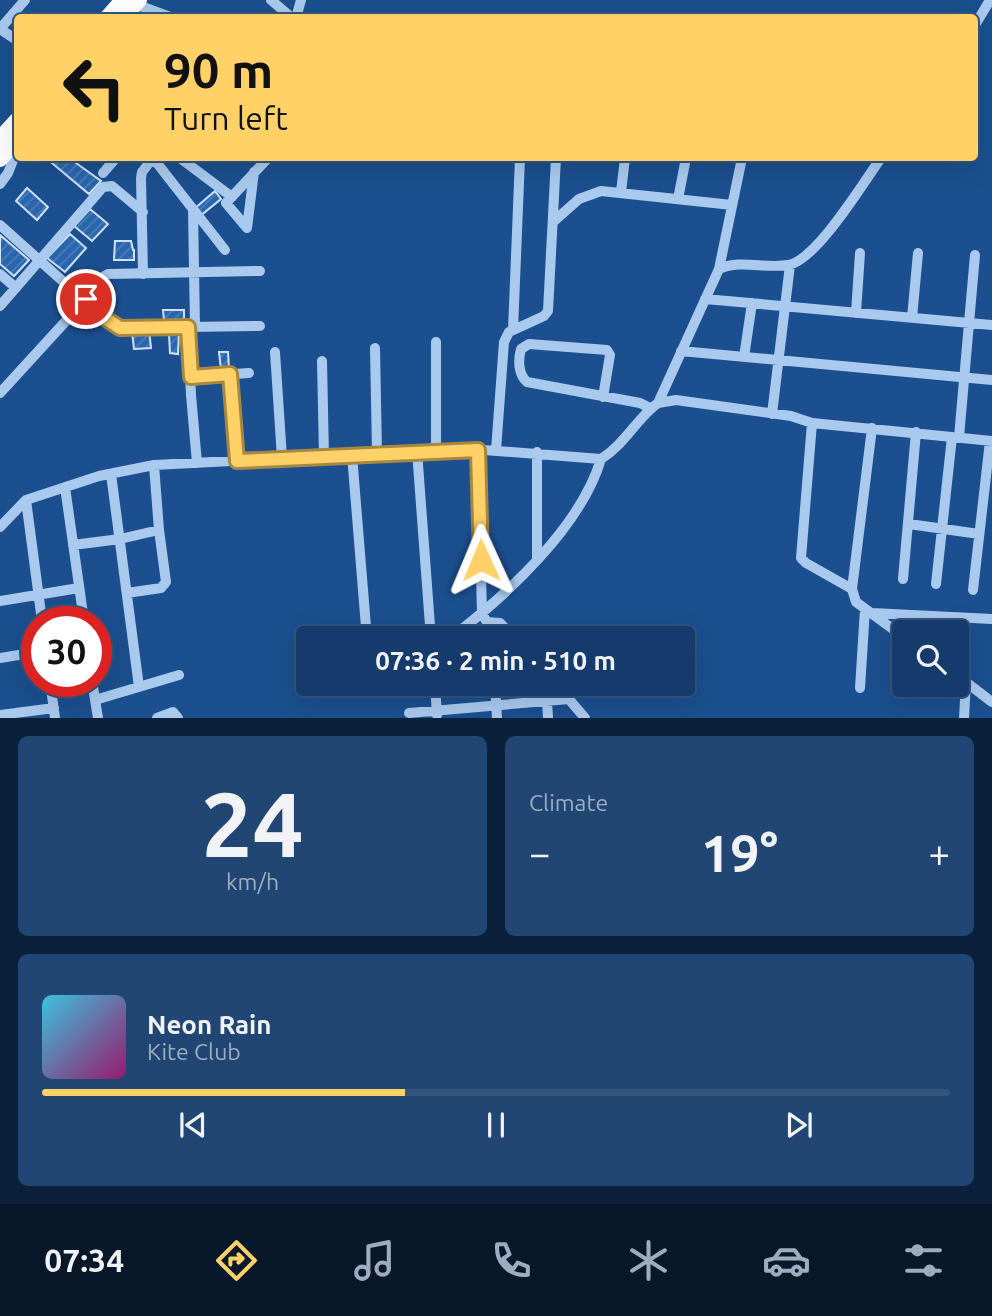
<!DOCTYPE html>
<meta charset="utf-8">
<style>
body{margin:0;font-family:Ubuntu,sans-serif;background:#214673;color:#f1f3f6;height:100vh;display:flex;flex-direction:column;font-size:26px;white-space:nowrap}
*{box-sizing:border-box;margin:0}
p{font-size:23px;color:#9dadc1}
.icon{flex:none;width:38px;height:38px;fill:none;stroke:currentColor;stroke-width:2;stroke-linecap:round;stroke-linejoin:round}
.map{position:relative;height:718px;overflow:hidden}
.details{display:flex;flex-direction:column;gap:18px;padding:18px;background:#0b203b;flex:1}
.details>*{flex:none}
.top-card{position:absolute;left:14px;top:14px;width:964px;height:147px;border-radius:7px;box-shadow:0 7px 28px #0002,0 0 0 2px #33557e;background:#ffd166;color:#111;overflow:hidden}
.tools{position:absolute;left:892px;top:620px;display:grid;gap:14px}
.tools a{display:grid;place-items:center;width:77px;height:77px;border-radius:7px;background:#143b6b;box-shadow:0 7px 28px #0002,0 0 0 2px #33557e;font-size:35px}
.speed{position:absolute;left:21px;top:606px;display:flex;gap:14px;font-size:35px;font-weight:700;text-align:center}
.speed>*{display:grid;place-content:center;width:91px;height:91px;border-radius:50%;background:#143b6b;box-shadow:0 7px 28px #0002,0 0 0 2px #33557e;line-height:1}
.speed .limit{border:10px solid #d22;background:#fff;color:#111}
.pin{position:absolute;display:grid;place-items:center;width:60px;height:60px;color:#fff;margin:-30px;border:4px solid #fff;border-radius:50%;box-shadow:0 2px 7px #0007}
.me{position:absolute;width:77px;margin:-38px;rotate:359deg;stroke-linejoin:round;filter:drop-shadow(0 0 5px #0008)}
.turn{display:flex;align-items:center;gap:24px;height:147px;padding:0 35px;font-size:32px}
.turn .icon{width:91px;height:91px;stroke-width:2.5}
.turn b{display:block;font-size:49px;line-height:60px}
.big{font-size:52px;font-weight:700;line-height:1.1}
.details .widget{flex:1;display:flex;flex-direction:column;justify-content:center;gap:10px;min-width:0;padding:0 24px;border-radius:10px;background:#214673}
.details .dial{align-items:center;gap:0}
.dial b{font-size:91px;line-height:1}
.song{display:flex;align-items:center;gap:21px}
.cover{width:84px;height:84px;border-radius:10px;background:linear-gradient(135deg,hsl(190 70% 55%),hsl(320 70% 35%))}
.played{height:7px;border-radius:4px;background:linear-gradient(90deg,#ffd166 40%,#33557e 40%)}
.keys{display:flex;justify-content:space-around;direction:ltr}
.heat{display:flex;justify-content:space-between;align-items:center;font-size:38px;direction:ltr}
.details .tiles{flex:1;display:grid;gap:18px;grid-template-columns:1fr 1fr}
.widget:last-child{grid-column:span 2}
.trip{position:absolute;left:296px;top:626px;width:399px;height:70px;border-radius:7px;background:#143b6b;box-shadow:0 7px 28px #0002,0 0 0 2px #33557e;font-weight:700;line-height:70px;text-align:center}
.tab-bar{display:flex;height:112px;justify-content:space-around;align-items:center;background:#08182b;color:#9dadc1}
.tab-bar .icon{width:49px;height:49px}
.tab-bar .on{color:#ffd166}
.tab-bar b{font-size:32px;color:#f1f3f6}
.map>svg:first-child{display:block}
</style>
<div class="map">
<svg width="992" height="718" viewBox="0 0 992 718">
<defs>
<pattern id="building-hatch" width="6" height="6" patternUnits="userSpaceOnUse" patternTransform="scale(1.75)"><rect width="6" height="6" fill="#2a66ad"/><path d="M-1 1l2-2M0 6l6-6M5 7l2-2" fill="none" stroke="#4a7db9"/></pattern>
</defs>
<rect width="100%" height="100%" fill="#1b4f8f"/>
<path fill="url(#building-hatch)" stroke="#cfe3fa" stroke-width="2" d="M46,158H69L101,181L89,194Z
M27,188L48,207L37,220L16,201Z
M215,191L221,199L200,216L194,209Z
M90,209L108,224L92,241L74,226Z
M70,234L86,248L65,272L47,258Z
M0,235L29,260L14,276L0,264Z
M115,241H131L133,250H134V260H114Z
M163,310H184V320H164Z
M149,330L151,348L134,349L132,331Z
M179,333L178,354L170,353L169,334Z
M219,352H228L229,369H221Z"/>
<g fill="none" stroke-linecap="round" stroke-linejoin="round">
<path stroke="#a9c9ee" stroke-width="10" d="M271,0L292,18
M135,4L173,18
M296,18L301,0
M975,25L990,0
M0,29L25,0
M0,29L18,41
M180,158L232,197
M254,172L247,228L226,203C240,188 254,173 268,158
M103,173L116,158
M0,184L8,173L18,148
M621,192L625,158
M678,199L686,158
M193,209L195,327
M553,222L579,199L601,191L732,205
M0,225L105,319L120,328L260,326
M719,269L742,158
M0,274L16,288
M143,274L141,178L142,172L153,158L225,250
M705,299L992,325
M0,306L103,187L112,186L143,212
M856,313L860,253
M912,318L918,253
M188,327L191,395L197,463
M513,330L520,158
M375,348L377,453
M681,351L992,380
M275,352L282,458
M744,357L752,303
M322,361L324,456
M230,374L237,461
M191,377L249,373
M0,393L86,299L101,278L108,274L260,271
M603,397L610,355L607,350L529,344L521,349C518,360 518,374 527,382L640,403L650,408
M658,403L676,400L791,416L812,423L992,441
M772,414L790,265
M812,423L801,558L806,563L852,589
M872,428L852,589L856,602L905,638
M959,437L975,255
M478,450L482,614L487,622L490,639
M496,450L504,342L509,332L544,316L548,311L556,158
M417,451L431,639
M436,451V342
M537,452V560
M352,455L367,639
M111,474L139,687
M65,487L84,621
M26,500L42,621
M909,524L979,534
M0,527L26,500L99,476L154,465L421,451L484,450L601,459C626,443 636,419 658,403L719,269C740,259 765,269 788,265C816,261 863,183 881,158
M73,545L120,539L159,530L154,465
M903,579L916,432
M936,584L952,437
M973,590L990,441
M127,593L161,588L166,582L159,530
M0,601L79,588
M872,613L992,619
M487,622L500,623L515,639
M449,639C505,597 581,527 601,459
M0,658L37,652
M958,676L992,702
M962,678L965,618
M50,681L55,718
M92,681L98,718
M371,684L372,693
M435,684L437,715
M495,684L497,718
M556,684L585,718
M860,688L865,609
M95,700L179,675
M547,701L548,718
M409,713L569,699
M0,715L54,708
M157,718L173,712L178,718
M964,718L966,682"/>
<path stroke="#fff" stroke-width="16" d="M107,18L123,0
M123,18L139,0
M0,139L18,119
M0,159L18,139"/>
</g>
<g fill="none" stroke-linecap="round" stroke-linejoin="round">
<defs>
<path id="route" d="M86,299L105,318L120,328L188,327L191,377L230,374L237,461L478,450L481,560"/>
</defs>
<use href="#route" stroke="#a68842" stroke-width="18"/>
<use href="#route" stroke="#ffd166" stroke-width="12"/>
</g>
</svg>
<div class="tools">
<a><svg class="icon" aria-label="search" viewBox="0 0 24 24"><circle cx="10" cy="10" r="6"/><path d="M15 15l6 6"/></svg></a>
</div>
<div class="speed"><div class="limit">30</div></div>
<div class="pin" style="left:86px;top:299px;background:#d93025"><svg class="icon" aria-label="arrive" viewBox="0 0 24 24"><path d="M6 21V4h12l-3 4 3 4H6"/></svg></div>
<svg class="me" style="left:481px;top:560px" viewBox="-20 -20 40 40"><path d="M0-17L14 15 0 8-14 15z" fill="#ffd166" stroke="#fff" stroke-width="4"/></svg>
<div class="trip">07:36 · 2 min · 510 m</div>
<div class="top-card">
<div class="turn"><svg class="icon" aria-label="left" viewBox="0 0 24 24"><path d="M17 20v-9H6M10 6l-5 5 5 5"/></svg><div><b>90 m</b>Turn left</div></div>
</div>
</div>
<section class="details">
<div class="tiles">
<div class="widget dial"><b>24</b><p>km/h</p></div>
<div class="widget"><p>Climate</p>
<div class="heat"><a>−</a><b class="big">19°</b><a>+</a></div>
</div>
<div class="widget">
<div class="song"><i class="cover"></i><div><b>Neon Rain</b><p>Kite Club</p></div></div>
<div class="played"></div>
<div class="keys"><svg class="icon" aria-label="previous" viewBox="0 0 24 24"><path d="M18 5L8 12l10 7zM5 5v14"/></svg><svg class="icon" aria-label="pause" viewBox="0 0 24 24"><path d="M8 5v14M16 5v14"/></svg><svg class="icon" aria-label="next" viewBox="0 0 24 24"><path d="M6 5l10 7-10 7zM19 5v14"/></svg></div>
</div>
</div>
</section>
<nav class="tab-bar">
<b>07:34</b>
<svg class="icon on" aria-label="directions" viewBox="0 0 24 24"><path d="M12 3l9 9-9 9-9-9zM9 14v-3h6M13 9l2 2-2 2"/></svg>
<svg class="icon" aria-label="music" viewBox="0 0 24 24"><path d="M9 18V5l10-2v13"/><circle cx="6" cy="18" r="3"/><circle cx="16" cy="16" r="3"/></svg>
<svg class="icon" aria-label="phone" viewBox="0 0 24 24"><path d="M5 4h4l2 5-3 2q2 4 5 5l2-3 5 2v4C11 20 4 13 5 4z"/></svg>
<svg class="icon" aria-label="climate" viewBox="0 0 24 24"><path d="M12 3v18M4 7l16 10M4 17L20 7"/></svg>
<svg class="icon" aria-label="car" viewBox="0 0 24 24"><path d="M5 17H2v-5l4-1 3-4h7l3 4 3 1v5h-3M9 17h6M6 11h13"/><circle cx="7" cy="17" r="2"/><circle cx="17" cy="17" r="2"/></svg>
<svg class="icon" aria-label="filters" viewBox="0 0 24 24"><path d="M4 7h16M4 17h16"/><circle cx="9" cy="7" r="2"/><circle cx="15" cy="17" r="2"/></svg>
</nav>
